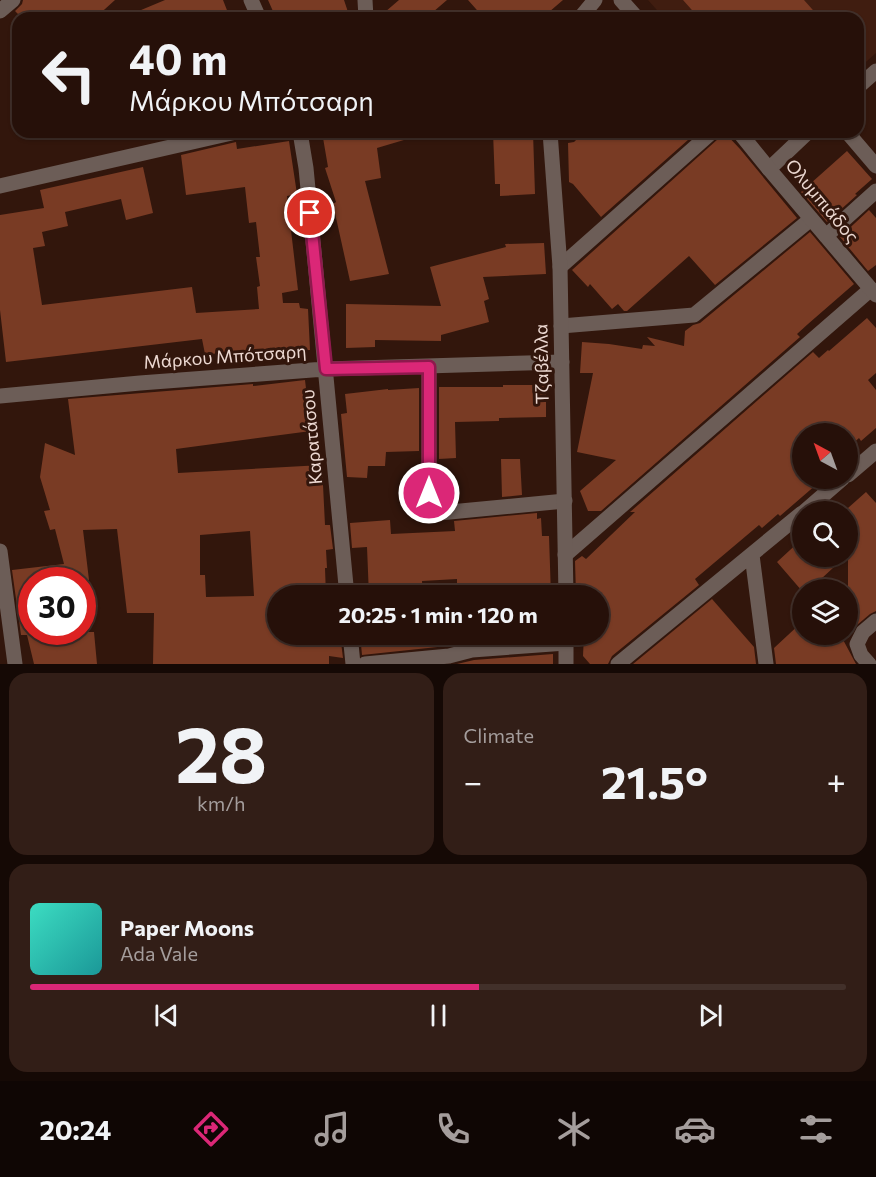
<!DOCTYPE html>
<meta charset="utf-8">
<style>
body{margin:0;font-family:Commissioner,sans-serif;background:#321e17;color:#f1f3f6;height:100vh;display:flex;flex-direction:column;font-size:22px;white-space:nowrap}
*{box-sizing:border-box;margin:0}
p{font-size:20px;color:#a49d9c}
.icon{flex:none;width:33px;height:33px;fill:none;stroke:currentColor;stroke-width:2;stroke-linecap:round;stroke-linejoin:round}
.map{position:relative;height:664px;overflow:hidden}
.sheet{display:flex;flex-direction:column;gap:9px;padding:9px;background:#150905;flex:1}
.sheet>*{flex:none}
.guide{position:absolute;left:12px;top:12px;width:852px;height:126px;border-radius:18px;box-shadow:0 2px 4px #0004,0 0 0 2px #42302a;background:#261009;color:#f1f3f6;overflow:hidden}
.needle{width:39px;rotate:319deg}
.tools{position:absolute;left:792px;top:423px;display:grid;gap:12px}
.tools a{display:grid;place-items:center;width:66px;height:66px;border-radius:50%;background:#261009;box-shadow:0 2px 4px #0004,0 0 0 2px #42302a;font-size:30px}
.speed{position:absolute;left:18px;top:567px;display:flex;gap:12px;font-size:30px;font-weight:700;text-align:center}
.speed>*{display:grid;place-content:center;width:78px;height:78px;border-radius:50%;background:#261009;box-shadow:0 2px 4px #0004,0 0 0 2px #42302a;line-height:1}
.speed .limit{border:9px solid #d22;background:#fff;color:#111}
.pin{position:absolute;display:grid;place-items:center;width:51px;height:51px;color:#fff;margin:-26px;border:3px solid #fff;border-radius:50%;box-shadow:0 2px 6px #0007}
.me{position:absolute;width:66px;margin:-33px;rotate:0deg;stroke-linejoin:round;filter:drop-shadow(0 0 4px #0008)}
.turn{display:flex;align-items:center;gap:21px;height:126px;padding:0 18px;font-size:27px}
.turn .icon{width:78px;height:78px;stroke-width:2.5}
.turn b{display:block;font-size:42px;line-height:51px}
.big{font-size:45px;font-weight:700;line-height:1.1}
.sheet .tile{flex:1;display:flex;flex-direction:column;justify-content:center;gap:9px;min-width:0;padding:0 21px;border-radius:18px;background:#321e17}
.sheet .dial{align-items:center;gap:0}
.dial b{font-size:78px;line-height:1}
.song{display:flex;align-items:center;gap:18px}
.cover{width:72px;height:72px;border-radius:9px;background:linear-gradient(135deg,hsl(170 70% 55%),hsl(180 70% 35%))}
.played{height:6px;border-radius:3px;background:linear-gradient(90deg,#db2777 55%,#42302a 55%)}
.keys{display:flex;justify-content:space-around;direction:ltr}
.heat{display:flex;justify-content:space-between;align-items:center;font-size:33px;direction:ltr}
.sheet .tiles{flex:1;display:grid;gap:9px;grid-template-columns:1fr 1fr}
.tile:last-child{grid-column:span 2}
.trip{position:absolute;left:267px;top:585px;width:342px;height:60px;border-radius:30px;background:#261009;box-shadow:0 2px 4px #0004,0 0 0 2px #42302a;font-weight:700;line-height:60px;text-align:center}
.tabs{display:flex;height:96px;justify-content:space-around;align-items:center;background:#0f0604;color:#a49d9c}
.tabs .icon{width:42px;height:42px}
.tabs .on{color:#db2777}
.tabs b{font-size:27px;color:#f1f3f6}
.map>svg:first-child{display:block}
</style>
<div class="map">
<svg width="876" height="664" viewBox="0 0 876 664">
<rect width="100%" height="100%" fill="#32160c"/>
<path fill="#401d10" d="M648,0H876V53L858,69V18H664Z"/>
<path fill="#793b24" fill-rule="evenodd" d="M23,0H115L95,18H22L15,11L22,4Z
M165,0H223L230,18H122Z
M268,0H344L350,18H276Z
M399,0H447L426,18H378Z
M468,0H563L542,18H484Z
M683,0H804L820,18H699Z
M322,132H413L414,137L377,148L381,178L365,181L389,274L350,281L333,204L336,202L325,168L328,167Z
M493,132H533L535,194L500,196V184H495Z
M594,132H697L601,217L573,184L569,182L568,143L574,142L577,139H586Z
M722,132H724L740,149L797,218L715,285L689,256L627,311H624L618,304L612,309L590,284L588,287L572,270L718,139Z
M289,141L297,194L287,196L298,290L282,293L283,303H299L300,308L308,309L310,350L205,354L202,339L6,362L0,310V215L44,208L40,190L143,167L153,213L126,220L121,199L65,212L68,226L42,232L45,246L33,248L42,305L192,287L196,313L259,309L257,287L260,286L256,257H260L256,222L249,223L245,187L186,195L181,155L236,142L237,149Z
M847,151L872,179L855,194L857,195L827,222L801,192Z
M869,210L876,218V265L868,271L840,237Z
M810,232L854,284L808,324L797,334L800,337L601,511H588L580,491L616,460L577,452L593,373H580L582,342L609,344L642,349L643,345L655,346L647,337L684,346L685,331L693,325L700,323Z
M544,243L546,274L483,277L489,299L484,301L489,322L441,335V341L375,340V347L346,348V304L441,306L430,267L506,247L505,244Z
M867,318L876,328V373L868,380L876,390V428L861,441L859,438L848,448V434H802V478H824L780,516L778,514L762,528L759,525L695,579L699,585L612,656L608,664H590L583,656L584,634H598V596L576,595L575,561L582,556L586,559L635,512H630L813,352L819,358L828,350L829,351Z
M305,380L311,431L176,449L178,473L322,465L325,525H330L333,549L326,550L327,568H325L326,596H273L272,630L278,631V634H340L343,658L329,656V664H153L154,613H127L117,529L83,530L89,580H32V632H94L97,664H34L27,635H21L12,570L64,564L55,529L50,530L44,511L50,510L40,477L45,443L75,455L68,399L253,384V386ZM250,531L254,596L206,597L205,575H200V535Z
M503,385H546V417L499,418V421L455,422L456,458L439,459V387H503Z
M419,388V451L386,452L385,466H368L367,478L347,477L341,414L347,413L345,394L388,389V390Z
M501,459H520L522,495L502,497Z
M866,492L876,503V611L870,614L857,625L848,638V508Z
M537,513V519L541,518L542,536H549L551,596H457V579L422,581L423,596H369L367,547L352,548L350,523L390,520L391,534L455,531L454,521Z
M802,539V556H846L809,590H802V591L777,562Z
M712,599L754,647L756,664H633Z
M802,622V634H840L856,664H776L774,648Z
M360,634H549L471,640L447,646L362,655Z
M553,654V664H457L474,660Z"/>
<g fill="none" stroke-linecap="round" stroke-linejoin="round">
<path stroke="#6c5d57" stroke-width="15" d="M251,0L259,18
M365,0L366,18
M0,11L13,0
M858,87L876,71
M300,132L306,168L347,596
M847,132L876,166
M769,169L808,132
M826,236L876,191
M560,267L712,132
M561,326L694,315L811,219
M429,367V514L565,501
M0,396L140,383L325,369L562,362
M848,475L876,451
M804,512L843,478
M565,555L871,289
M752,555L766,664
M350,634L353,664
M365,664L449,656L472,650L566,643
M618,664L802,513
M869,664L861,655L857,644L863,632L876,621"/>
<path stroke="#6c5d57" stroke-width="15" d="M621,0L637,18
M580,18L595,0
M550,132L560,267L566,596
M739,132L769,169L876,295
M0,186L236,132
M0,551L15,664
M566,634V664"/>
</g>
<g fill="none" stroke-linecap="round" stroke-linejoin="round">
<defs>
<path id="route" d="M310,213L326,369L429,367V493"/>
</defs>
<use href="#route" stroke="#8e194d" stroke-width="15"/>
<use href="#route" stroke="#db2777" stroke-width="10"/>
</g>
<g text-anchor="middle" stroke-width="6" stroke-linejoin="round" paint-order="stroke">
<g font-size="18" fill="#ecd8d1" stroke="#32160c">
<text transform="translate(822 201) rotate(50)" y="6">Ολυμπιάδος</text>
<text transform="translate(225 357) rotate(-4)" y="6">Μάρκου Μπότσαρη</text>
<text transform="translate(542 364) rotate(-91)" y="6">Τζαβέλλα</text>
<text transform="translate(312 437) rotate(-95)" y="6">Καρατάσου</text>
</g>
</g>
</svg>
<div class="tools">
<a><svg class="needle" viewBox="-14 -14 28 28"><path d="M0-13l5 13h-10z" fill="#e53935"/><path d="M0 13l5-13h-10z" fill="#a49d9c"/></svg></a>
<a><svg class="icon" aria-label="search" viewBox="0 0 24 24"><circle cx="10" cy="10" r="6"/><path d="M15 15l6 6"/></svg></a>
<a><svg class="icon" aria-label="layers" viewBox="0 0 24 24"><path d="M12 4l9 5-9 5-9-5zM3 14l9 5 9-5"/></svg></a>
</div>
<div class="speed"><div class="limit">30</div></div>
<div class="pin" style="left:310px;top:213px;background:#d93025"><svg class="icon" aria-label="arrive" viewBox="0 0 24 24"><path d="M6 21V4h12l-3 4 3 4H6"/></svg></div>
<svg class="me" style="left:429px;top:493px" viewBox="-20 -20 40 40"><circle r="17" fill="#db2777" stroke="#fff" stroke-width="3"/><path d="M0-11L8 9 0 5-8 9z" fill="#fff"/></svg>
<div class="trip">20:25 · 1 min · 120 m</div>
<div class="guide">
<div class="turn"><svg class="icon" aria-label="left" viewBox="0 0 24 24"><path d="M17 20v-9H6M10 6l-5 5 5 5"/></svg><div><b>40 m</b>Μάρκου Μπότσαρη</div></div>
</div>
</div>
<section class="sheet">
<div class="tiles">
<div class="tile dial"><b>28</b><p>km/h</p></div>
<div class="tile"><p>Climate</p>
<div class="heat"><a>−</a><b class="big">21.5°</b><a>+</a></div>
</div>
<div class="tile">
<div class="song"><i class="cover"></i><div><b>Paper Moons</b><p>Ada Vale</p></div></div>
<div class="played"></div>
<div class="keys"><svg class="icon" aria-label="previous" viewBox="0 0 24 24"><path d="M18 5L8 12l10 7zM5 5v14"/></svg><svg class="icon" aria-label="pause" viewBox="0 0 24 24"><path d="M8 5v14M16 5v14"/></svg><svg class="icon" aria-label="next" viewBox="0 0 24 24"><path d="M6 5l10 7-10 7zM19 5v14"/></svg></div>
</div>
</div>
</section>
<nav class="tabs">
<b>20:24</b>
<svg class="icon on" aria-label="directions" viewBox="0 0 24 24"><path d="M12 3l9 9-9 9-9-9zM9 14v-3h6M13 9l2 2-2 2"/></svg>
<svg class="icon" aria-label="music" viewBox="0 0 24 24"><path d="M9 18V5l10-2v13"/><circle cx="6" cy="18" r="3"/><circle cx="16" cy="16" r="3"/></svg>
<svg class="icon" aria-label="phone" viewBox="0 0 24 24"><path d="M5 4h4l2 5-3 2q2 4 5 5l2-3 5 2v4C11 20 4 13 5 4z"/></svg>
<svg class="icon" aria-label="climate" viewBox="0 0 24 24"><path d="M12 3v18M4 7l16 10M4 17L20 7"/></svg>
<svg class="icon" aria-label="car" viewBox="0 0 24 24"><path d="M5 17H2v-5l4-1 3-4h7l3 4 3 1v5h-3M9 17h6M6 11h13"/><circle cx="7" cy="17" r="2"/><circle cx="17" cy="17" r="2"/></svg>
<svg class="icon" aria-label="filters" viewBox="0 0 24 24"><path d="M4 7h16M4 17h16"/><circle cx="9" cy="7" r="2"/><circle cx="15" cy="17" r="2"/></svg>
</nav>
